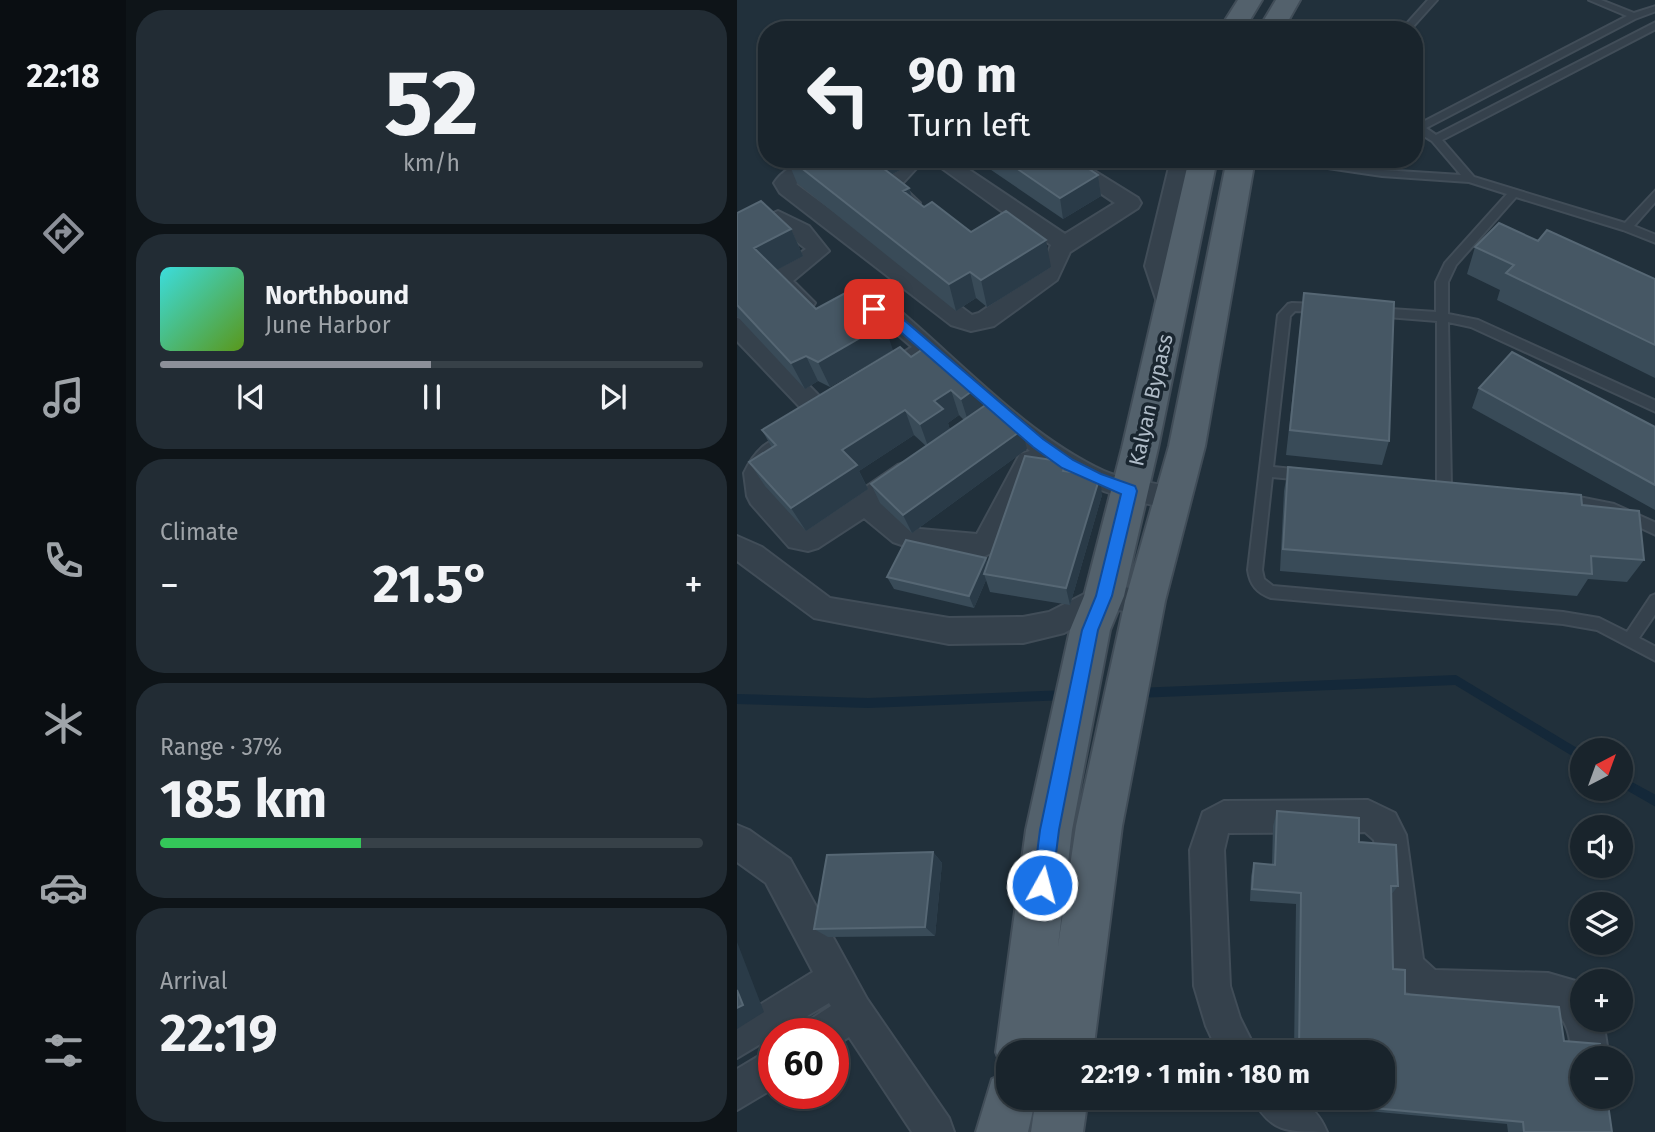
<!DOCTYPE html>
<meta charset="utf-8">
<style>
body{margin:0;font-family:"Fira Sans",sans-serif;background:#222c34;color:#f1f3f6;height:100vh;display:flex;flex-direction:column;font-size:26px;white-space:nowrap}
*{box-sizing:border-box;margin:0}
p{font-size:23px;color:#9fa4a9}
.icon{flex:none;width:38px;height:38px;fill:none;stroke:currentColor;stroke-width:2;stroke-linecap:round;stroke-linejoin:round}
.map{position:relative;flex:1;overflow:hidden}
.drawer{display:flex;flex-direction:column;gap:10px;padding:10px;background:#0e1418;width:611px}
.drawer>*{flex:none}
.top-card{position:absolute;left:21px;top:21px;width:665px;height:147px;border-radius:28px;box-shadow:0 2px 5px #0004,0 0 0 2px #374148;background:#19242c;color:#f1f3f6;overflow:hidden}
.needle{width:46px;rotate:41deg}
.controls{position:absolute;left:833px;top:738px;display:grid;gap:14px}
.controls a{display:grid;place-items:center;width:63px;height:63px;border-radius:50%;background:#19242c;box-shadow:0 2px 5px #0004,0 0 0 2px #374148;font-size:35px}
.speed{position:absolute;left:21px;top:1018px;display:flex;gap:14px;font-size:35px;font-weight:700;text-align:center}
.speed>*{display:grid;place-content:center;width:91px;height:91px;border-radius:50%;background:#19242c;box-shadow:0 2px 5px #0004,0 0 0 2px #374148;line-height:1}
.speed .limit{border:10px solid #d22;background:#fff;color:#111}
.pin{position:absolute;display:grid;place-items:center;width:60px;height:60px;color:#fff;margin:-30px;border-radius:14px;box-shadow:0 4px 10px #0006}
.me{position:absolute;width:77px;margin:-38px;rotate:7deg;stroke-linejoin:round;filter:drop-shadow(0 0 5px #0008)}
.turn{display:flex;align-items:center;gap:24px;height:147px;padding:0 35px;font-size:32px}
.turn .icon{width:91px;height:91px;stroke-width:2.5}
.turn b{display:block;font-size:49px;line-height:60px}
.big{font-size:52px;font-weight:700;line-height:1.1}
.drawer .widget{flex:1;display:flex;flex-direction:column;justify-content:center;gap:10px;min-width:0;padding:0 24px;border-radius:28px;background:#222c34}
.drawer .dial{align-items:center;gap:0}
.dial b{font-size:91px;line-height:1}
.song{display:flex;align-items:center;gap:21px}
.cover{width:84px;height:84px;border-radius:10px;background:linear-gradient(135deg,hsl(180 70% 55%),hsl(90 70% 35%))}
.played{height:7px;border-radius:4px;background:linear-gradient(90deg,#8c9099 50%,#374148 50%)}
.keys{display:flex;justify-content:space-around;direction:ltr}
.heat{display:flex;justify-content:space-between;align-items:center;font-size:38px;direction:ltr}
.charge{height:10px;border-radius:5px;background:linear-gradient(90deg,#34c759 37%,#374148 0)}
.trip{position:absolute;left:259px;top:1040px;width:399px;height:70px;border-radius:28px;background:#19242c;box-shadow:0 2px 5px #0004,0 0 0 2px #374148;font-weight:700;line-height:70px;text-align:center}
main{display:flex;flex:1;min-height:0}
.tab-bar{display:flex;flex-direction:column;width:126px;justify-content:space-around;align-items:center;background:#0a0e12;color:#9fa4a9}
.tab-bar .icon{width:49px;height:49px}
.tab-bar .selected{color:#8c9099}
.tab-bar b{font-size:32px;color:#f1f3f6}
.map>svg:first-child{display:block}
</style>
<main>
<nav class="tab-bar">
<b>22:18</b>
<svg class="icon selected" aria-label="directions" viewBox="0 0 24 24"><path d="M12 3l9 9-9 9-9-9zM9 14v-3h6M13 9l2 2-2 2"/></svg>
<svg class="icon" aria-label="music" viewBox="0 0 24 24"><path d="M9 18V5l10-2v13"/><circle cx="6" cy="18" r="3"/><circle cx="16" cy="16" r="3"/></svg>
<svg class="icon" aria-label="phone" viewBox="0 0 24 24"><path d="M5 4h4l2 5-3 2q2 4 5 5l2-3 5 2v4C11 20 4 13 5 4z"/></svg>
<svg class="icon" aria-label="climate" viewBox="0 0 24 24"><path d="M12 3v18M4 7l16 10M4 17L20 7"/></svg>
<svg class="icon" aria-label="car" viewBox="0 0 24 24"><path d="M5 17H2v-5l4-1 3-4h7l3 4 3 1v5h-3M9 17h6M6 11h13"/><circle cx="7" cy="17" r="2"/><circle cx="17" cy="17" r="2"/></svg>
<svg class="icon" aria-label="filters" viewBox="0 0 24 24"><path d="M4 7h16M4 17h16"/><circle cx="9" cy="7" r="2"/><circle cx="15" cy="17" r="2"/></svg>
</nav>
<section class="drawer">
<div class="widget dial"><b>52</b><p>km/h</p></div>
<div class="widget">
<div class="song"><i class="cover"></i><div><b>Northbound</b><p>June Harbor</p></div></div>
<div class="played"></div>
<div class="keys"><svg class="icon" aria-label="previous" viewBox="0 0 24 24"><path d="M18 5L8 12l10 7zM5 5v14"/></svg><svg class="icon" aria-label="pause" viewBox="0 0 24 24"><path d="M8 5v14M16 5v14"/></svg><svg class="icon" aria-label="next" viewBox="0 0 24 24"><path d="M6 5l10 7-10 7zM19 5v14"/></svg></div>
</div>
<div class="widget"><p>Climate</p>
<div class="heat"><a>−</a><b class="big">21.5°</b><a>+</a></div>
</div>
<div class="widget"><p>Range · 37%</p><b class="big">185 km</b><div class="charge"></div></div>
<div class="widget"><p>Arrival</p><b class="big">22:19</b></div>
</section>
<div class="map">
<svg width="919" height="1132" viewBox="0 0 919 1132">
<rect width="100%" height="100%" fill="#21303b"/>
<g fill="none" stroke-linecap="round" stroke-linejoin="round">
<path fill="#142839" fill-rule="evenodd" d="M719,675L845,751V762L718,685L399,698L395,696L394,693L395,690L399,688Z
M331,690L335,692L336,695L335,698L331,700L131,708L0,704V694L131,698Z
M884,776L919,795V807L884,787Z"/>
<defs>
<path id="lane" d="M691,0H700L673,30H664Z
M852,0H864L897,13L919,6V11L898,19L689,128L699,135L919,22V29L705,140L737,177L888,223L919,190V201L897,226L919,235V243L886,230L779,197L719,265L711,282V314L741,320L919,401V412L734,327L711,322L714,488L707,493L700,488V321L638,316L632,312L638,308L699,312V282L708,263L770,194L732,182L645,176L550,162L545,159H573L645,170L724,175L695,141L677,130V122L682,124L890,16Z
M555,303L582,304L588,308L582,312L558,311L553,316L536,467L566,470L573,475L566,480L535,477L525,570L527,579L536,586L826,612L862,618L890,632L914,596L919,594V613L902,638L919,647V661L860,630L826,624L534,598C520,593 513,585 511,570L541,315L551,304Z
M827,494L877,504L919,523V535L874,514L822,503L820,499Z"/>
<path id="street" d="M70,159H98L59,184L235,315L242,313L303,271L314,245L293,231C280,239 265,253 249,248L246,243L249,238L278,221L192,159H216L328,234L378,203L313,159H338L401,198L404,203L401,208L333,252L320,280L257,326L234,331L214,325L43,193L37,183C45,171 57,165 70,159Z
M166,159H188L164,185L183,203L180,208C164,212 150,198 142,186Z
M434,159H454L430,266L446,308L442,314L434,316L426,314L422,308L408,266Z
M41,211L72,226L92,251L56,281L78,303L74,309C56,314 37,295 33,278L36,272L69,249L41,227L0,245V229Z
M137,301L156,305C222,360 289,435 367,471C392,482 420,482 445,490L449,498L445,506L436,509C387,500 346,487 304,459L262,549L244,558L182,551L156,542L127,518L81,548L71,551L52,547L14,504L10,496L7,473C15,456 32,433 52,440L56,447L33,476L36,492L69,528L161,465L170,462L179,465L183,472L179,479L147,503L183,529L240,534L283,454L293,451L191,361C178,369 166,380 150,375L147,369L150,363L175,347L141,318L98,334L90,332L86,326L90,320Z
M0,318L8,320L90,404L100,400L109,403L113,410L109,417L88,427L79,424L0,341Z
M0,536L25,547L93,598L212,618L286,617L312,612L367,584L418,592L422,601L418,610L408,613L370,609L327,633L286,643L212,644L77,618L0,561Z
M631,800L658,813L669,835L686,959L698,970L811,973L842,982L845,986V1020H866L872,1059H845V1074L840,1072C830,1047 838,1032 819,1011L698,1006L668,991L651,963L637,840L628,832L491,833L487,850L493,986L503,1018L520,1052H481L469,1026L457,986L453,850L466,812L487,801Z
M0,825L12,830L53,859L130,999L212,1118L217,1132H175L112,1037L96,1047V1034H66L71,1021L94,1006L92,1003L0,1058V1019L76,972L29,883L0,862Z
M37,1047V1088L0,1110V1069Z
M515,1097C550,1097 575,1095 590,1132C549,1132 533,1132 515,1097Z"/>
<path id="primary" d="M501,0H525L507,30H482Z
M539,0H563L546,30H521Z
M452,159H480L421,448L387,596L373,630L335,830L321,946L339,826L388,601L432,446L490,159H518L468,446L428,601L385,826L356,1052H271V1097H299L291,1132H239L255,1079L271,1072L266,1070L259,1052L289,830L333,630L347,596L385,448Z
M299,1097H351L346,1132H294Z"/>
</defs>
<use href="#lane" stroke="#414d58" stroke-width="4"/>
<use href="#street" stroke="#414d58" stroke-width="4"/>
<use href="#primary" stroke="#414d58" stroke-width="4"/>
<use href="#lane" fill="#35414c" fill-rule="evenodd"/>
<use href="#street" fill="#35414c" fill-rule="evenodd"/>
<use href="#primary" fill="#53616c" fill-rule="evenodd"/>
</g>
<path fill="#394b58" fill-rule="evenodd" d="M50,159H162L165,169L154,175L172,188L175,197L187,207L234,232L314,267L250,307L239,298L219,311L60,183Z
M238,159H337L361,175L364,196L326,219Z
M0,213L54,229L66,256L39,270L79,309L156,350L93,387L81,381L68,389L0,316Z
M738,247L918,279V378L760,300L763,290L730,274Z
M564,319L652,441L645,465L549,455Z
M174,357L226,380L242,386L248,406L290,449L175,533L143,503L134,484L189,446L177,435L122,471L131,489L69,531L28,486L12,462L35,448L25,430ZM222,415L227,420L213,430L211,423Z
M742,388L918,427V510L735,408Z
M551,467L845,505L907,560L890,582L851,579L840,596L543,571L547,491Z
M330,471L365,495L333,605L253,592L249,580L237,608L157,589L150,577L251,563Z
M540,811L622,842L661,886L654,895L656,969L668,994L827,1041L875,1132H771L770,1124L556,1104V1097H646V1052H557L559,904L513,901L514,876L517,863L535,865L536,826Z
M196,852L205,863L198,936L91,937L77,929Z"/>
<path fill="#2a3b48" d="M130,159H162L165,169L138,183Z
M361,175L364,196L326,219L323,198Z
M172,188L180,215L166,191Z
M54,229L66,256L30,275L17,248Z
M309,240L314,267L250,307L244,280Z
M233,272L239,298L219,311L212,284Z
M147,324L156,350L93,387L81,362Z
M69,356L81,381L68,389L54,363Z
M242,386L250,412L232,424L224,399Z
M214,390L222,415L211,423L214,434L192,449L183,424L197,401Z
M168,410L177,435L122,471L131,489L69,531L54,508L105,450Z
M285,430L290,449L175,533L166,515Z
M363,476L365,495L333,605L329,588Z
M249,558L253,570L247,574L249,580L237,608L232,596Z
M196,852L205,863L198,936L188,927Z
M0,942L27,1012L0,1029Z"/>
<path fill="#465764" stroke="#566774" stroke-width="2" d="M53,159H134L172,188L166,191L187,207L195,202L234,232L269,211L309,240L244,280L233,272L212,284Z
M266,159H337L361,175L323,198Z
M24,201L54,229L17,248L79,309L112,291L147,324L81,362L69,356L54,363L0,305V213Z
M762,223L801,241L810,230L918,279V345L769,273L777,265L738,247Z
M567,293L657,302L652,441L553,430Z
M163,347L174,357L189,347L226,380L232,377L242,386L224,399L214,390L197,401L206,409L183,424L168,410L105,450L120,465L54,508L12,462L39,445L25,430Z
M775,352L918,427V485L742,388Z
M253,402L285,430L166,515L134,484Z
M288,456L329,462L326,471L363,476L329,588L247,574Z
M551,467L844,495L845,505L902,511L907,560L854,556L855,574L546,549Z
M169,540L249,558L232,596L150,577Z
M540,811L622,818V842L659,845L661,886H654L656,969L668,970V994L822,1007L827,1041L863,1044L865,1059H845V1097H870L875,1132H787L786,1122L561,1101V1097H646V1052H562L564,893L515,889L517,863L538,865Z
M196,852L188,927L77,929L90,855Z
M0,990L6,1005L0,1008Z"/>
<path fill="#1a73e8" stroke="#114b97" stroke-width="2" d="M137,304L153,308L306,439L336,460L364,474L398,486L400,491L375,596L361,630L322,830L315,885L312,892L305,895L299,892L296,885L303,830L345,630L359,596L384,494L325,468L296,447L144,315L132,312L130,309Z"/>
<g text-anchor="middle" stroke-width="7" stroke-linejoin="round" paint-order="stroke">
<g font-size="21" fill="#b0bcc8" stroke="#1a2630">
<text transform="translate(414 400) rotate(-77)" y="7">Kalyan Bypass</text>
</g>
</g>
</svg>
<div class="controls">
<a><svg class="needle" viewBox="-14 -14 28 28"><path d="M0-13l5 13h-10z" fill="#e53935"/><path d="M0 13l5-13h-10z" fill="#9fa4a9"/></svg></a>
<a><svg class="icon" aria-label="sound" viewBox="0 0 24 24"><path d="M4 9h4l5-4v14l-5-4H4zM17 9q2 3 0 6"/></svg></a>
<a><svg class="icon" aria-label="layers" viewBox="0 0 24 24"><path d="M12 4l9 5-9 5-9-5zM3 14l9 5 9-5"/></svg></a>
<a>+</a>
<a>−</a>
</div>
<div class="speed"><div class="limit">60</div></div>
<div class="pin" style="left:137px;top:309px;background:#d93025"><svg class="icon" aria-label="arrive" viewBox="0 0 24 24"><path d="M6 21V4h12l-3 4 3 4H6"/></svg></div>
<svg class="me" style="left:305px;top:885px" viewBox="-20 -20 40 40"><circle r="17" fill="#1a73e8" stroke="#fff" stroke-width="3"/><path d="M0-11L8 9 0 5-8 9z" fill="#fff"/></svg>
<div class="trip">22:19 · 1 min · 180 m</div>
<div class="top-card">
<div class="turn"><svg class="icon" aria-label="left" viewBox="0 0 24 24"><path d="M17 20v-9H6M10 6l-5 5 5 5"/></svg><div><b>90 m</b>Turn left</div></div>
</div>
</div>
</main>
